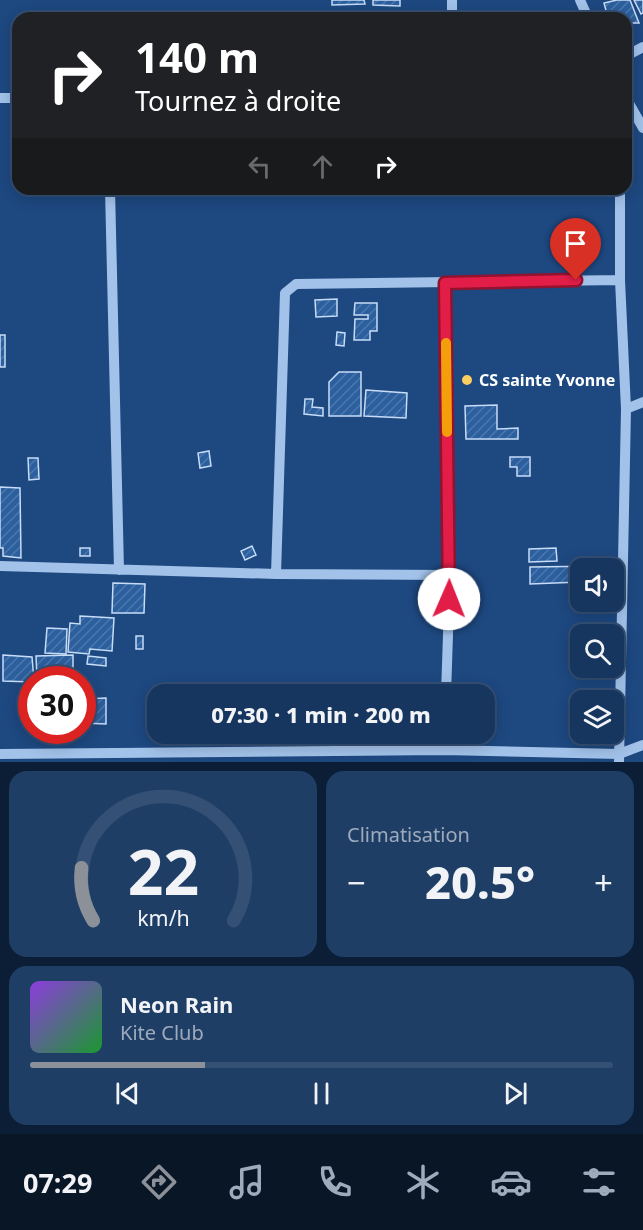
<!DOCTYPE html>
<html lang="fr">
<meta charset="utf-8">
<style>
body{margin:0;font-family:"Noto Sans",sans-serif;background:#1f3e66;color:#f1f3f6;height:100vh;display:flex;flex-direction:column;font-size:22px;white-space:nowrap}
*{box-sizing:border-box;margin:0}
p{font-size:20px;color:#9eabbd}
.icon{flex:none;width:33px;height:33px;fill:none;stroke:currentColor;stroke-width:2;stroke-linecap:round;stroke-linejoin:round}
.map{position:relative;height:762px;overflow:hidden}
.sheet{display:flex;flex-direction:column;gap:9px;padding:9px;background:#0c1e35;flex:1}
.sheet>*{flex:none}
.banner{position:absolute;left:12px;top:12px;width:620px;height:183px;border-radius:18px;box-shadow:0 3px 15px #0003,0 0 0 2px #355075;background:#202124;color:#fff;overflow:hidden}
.buttons{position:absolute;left:570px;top:558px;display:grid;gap:12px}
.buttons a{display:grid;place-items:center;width:54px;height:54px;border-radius:12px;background:#163660;box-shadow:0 3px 15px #0003,0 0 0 2px #355075;font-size:30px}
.speed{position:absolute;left:18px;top:666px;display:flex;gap:12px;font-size:30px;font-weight:700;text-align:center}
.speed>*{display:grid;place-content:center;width:78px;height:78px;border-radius:50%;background:#163660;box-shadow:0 3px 15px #0003,0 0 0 2px #355075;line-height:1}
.speed .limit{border:9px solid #d22;background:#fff;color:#111}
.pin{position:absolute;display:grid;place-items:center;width:51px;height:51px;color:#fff;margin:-62px -26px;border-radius:50% 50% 50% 0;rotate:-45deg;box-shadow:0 0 6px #0007}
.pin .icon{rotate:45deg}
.me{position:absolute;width:66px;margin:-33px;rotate:1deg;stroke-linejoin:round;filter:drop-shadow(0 0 4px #0008)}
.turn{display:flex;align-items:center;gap:21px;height:126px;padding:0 24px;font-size:27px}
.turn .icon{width:78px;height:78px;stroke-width:2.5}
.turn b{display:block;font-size:42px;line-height:51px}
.lanes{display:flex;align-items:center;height:57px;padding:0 24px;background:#0003;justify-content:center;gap:30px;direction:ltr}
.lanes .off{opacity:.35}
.big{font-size:45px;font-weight:800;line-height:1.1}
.sheet .widget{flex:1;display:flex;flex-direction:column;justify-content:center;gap:9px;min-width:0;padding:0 21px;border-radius:18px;background:#1f3e66}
.sheet .dial{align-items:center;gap:0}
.dial svg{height:156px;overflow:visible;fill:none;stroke:#355075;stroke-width:7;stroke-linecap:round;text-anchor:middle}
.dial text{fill:#f1f3f6;stroke:none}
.song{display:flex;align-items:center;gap:18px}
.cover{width:72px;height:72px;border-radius:9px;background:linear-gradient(135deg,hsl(270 70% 55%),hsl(130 70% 35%))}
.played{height:6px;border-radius:3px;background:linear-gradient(90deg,#8c9099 30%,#355075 30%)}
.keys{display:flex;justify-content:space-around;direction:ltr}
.heat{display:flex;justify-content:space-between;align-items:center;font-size:33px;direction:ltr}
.sheet .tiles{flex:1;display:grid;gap:9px;grid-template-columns:1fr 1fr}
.widget:last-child{grid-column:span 2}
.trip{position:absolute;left:147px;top:684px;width:348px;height:60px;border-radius:18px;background:#163660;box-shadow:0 3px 15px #0003,0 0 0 2px #355075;font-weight:800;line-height:60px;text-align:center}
.tab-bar{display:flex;height:96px;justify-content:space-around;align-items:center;background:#091626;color:#9eabbd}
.tab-bar .icon{width:42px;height:42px}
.tab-bar .current{color:#8c9099}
.tab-bar b{font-size:27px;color:#f1f3f6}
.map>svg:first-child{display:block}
</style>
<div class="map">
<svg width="643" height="762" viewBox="0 0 643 762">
<defs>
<pattern id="building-hatch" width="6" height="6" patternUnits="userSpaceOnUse" patternTransform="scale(1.5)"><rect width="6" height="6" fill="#2c5f9e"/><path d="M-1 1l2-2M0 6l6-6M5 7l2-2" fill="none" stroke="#4c77ad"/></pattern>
</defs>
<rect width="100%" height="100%" fill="#1d4880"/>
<path fill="url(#building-hatch)" stroke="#c6dcf7" stroke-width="1.5" d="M332,0H364L365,4L332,5Z
M373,0H400V6L373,5Z
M617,0H630L639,23H626V18H608L604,3Z
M634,0H643V13L641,14Z
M337,299V316L316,317L315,300Z
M355,303H377V331H370V340H354L355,319H368V315H354Z
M337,332L345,333L344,346L336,345Z
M0,335H5V367H0Z
M339,372H361V416H329V382Z
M366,390L407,393L406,418L364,416Z
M305,399H313L312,407L323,408V416L304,414Z
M497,405V429L518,428V439H466L465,406Z
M209,451L211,466L200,468L198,453Z
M510,457H530V476H517V467H510Z
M28,458H38L39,479L29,480Z
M0,487L20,488L21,558L3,556V548H0Z
M252,546L256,555L245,560L241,551Z
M80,548H90V556H80Z
M556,548L557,561L529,562V549Z
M600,566V568H580V582L530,584V567Z
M113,583L145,584L144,613H112Z
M80,616L114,618L112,651L90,649L89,654L68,652L70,623L80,624Z
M47,628L67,629L66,654L45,653Z
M136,636H143V649H136Z
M3,655L32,657L34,680L32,682L3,681Z
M73,655V678H37L36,656Z
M88,656L106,658V666L87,664Z
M106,698V724L82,723V699Z"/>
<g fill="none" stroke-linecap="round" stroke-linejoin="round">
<path stroke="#a2c2e9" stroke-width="10" d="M580,0L588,18
M452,18V0
M626,56L643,47
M0,98H18
M626,98L643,128
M110,189L119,570
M445,283L450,575L446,694
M626,409L643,402
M0,566L276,574L450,575
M276,574L285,293L296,284L620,280
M445,750V734
M0,754L445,750L619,754L643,745
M619,762L626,409L620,280V189"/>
</g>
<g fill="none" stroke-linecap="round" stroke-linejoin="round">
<defs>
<path id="route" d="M449,599L445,283L576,280"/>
</defs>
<use href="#route" stroke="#92132f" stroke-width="15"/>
<use href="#route" stroke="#e11d48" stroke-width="10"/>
<path stroke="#f59e0b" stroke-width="10" d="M446,343L447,432"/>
</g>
<circle fill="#f9cd60" stroke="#1d4880" stroke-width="2" cx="467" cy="380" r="6"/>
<g text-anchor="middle" stroke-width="6" stroke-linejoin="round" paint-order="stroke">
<g font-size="16" font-weight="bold" fill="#fff" stroke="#1d4880" text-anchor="start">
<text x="479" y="386">CS sainte Yvonne</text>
</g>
</g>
</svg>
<div class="buttons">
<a><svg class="icon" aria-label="sound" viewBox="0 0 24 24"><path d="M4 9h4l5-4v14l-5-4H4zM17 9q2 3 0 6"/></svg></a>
<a><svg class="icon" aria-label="search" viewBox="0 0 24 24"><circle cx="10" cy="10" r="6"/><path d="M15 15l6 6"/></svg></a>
<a><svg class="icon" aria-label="layers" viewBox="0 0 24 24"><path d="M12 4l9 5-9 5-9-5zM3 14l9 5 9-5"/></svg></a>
</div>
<div class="speed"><div class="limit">30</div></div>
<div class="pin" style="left:576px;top:280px;background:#d93025"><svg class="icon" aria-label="arrive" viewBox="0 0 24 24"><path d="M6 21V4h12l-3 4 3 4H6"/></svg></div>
<svg class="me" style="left:449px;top:599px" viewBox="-20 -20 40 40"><circle r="19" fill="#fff"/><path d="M0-13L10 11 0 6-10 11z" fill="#e11d48"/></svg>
<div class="trip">07:30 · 1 min · 200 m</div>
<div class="banner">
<div class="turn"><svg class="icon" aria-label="right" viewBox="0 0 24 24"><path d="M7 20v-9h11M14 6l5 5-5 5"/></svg><div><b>140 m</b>Tournez à droite</div></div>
<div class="lanes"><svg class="icon off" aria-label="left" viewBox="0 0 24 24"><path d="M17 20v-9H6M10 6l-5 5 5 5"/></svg><svg class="icon off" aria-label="ahead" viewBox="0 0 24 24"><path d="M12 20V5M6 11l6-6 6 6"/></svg><svg class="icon" aria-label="right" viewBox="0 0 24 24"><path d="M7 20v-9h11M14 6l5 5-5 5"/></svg></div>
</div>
</div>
<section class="sheet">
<div class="tiles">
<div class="widget dial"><svg viewBox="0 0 100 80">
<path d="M14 69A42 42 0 1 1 86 69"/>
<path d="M14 69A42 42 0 0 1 8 42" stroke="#8c9099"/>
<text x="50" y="56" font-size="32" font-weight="700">22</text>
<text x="50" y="72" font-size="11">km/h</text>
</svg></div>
<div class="widget"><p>Climatisation</p>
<div class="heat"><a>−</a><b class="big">20.5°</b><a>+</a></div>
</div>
<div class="widget">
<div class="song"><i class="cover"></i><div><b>Neon Rain</b><p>Kite Club</p></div></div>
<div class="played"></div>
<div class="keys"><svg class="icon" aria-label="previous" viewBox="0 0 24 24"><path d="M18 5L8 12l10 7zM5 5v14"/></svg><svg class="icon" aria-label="pause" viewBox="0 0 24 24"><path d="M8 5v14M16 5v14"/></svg><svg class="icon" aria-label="next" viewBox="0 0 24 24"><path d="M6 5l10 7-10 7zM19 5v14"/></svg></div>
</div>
</div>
</section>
<nav class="tab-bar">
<b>07:29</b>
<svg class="icon current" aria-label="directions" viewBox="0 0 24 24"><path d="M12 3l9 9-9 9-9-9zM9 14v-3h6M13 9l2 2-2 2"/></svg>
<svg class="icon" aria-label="music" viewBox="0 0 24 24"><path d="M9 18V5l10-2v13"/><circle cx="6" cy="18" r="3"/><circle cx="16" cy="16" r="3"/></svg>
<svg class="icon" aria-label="phone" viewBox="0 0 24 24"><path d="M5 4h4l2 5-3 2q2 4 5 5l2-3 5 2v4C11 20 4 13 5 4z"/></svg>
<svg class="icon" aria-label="climate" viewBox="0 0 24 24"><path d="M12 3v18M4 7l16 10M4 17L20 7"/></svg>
<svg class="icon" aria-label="car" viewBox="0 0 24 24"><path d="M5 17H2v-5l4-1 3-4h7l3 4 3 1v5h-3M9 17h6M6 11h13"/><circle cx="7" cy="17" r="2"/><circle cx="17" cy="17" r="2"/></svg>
<svg class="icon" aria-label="filters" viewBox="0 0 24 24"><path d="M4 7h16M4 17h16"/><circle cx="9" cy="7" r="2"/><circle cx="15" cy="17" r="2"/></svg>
</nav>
